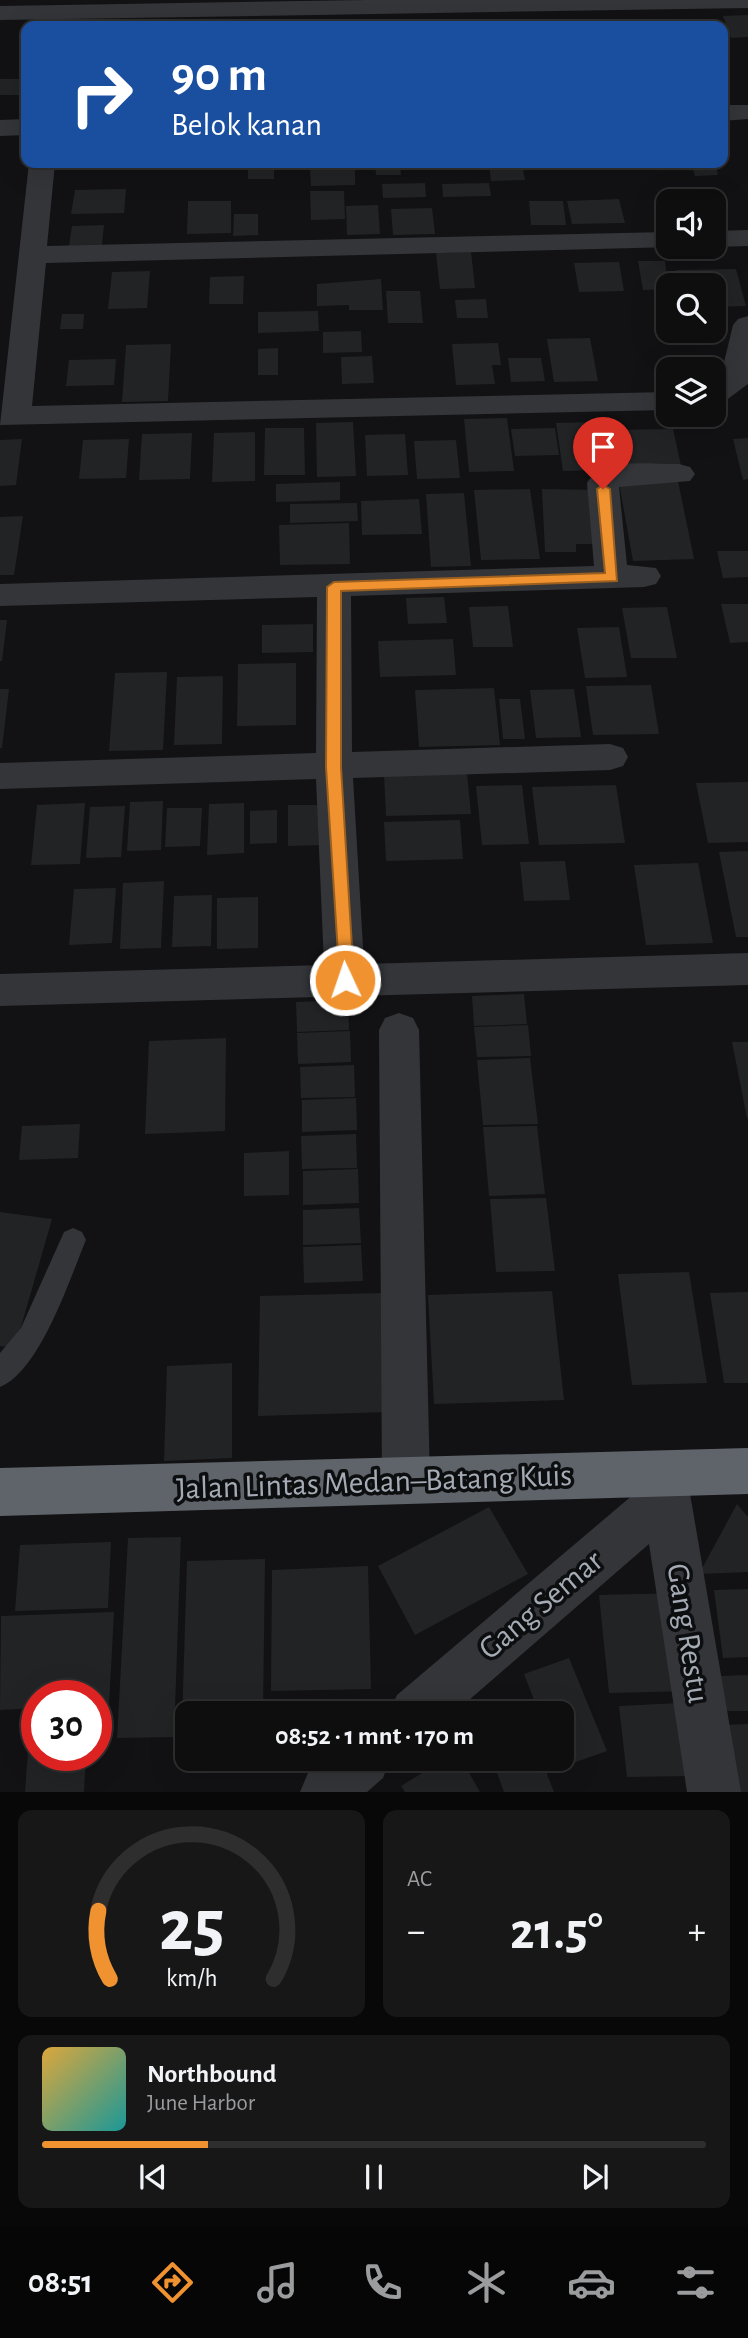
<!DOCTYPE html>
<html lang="id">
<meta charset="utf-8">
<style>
body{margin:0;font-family:"Alegreya Sans",sans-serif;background:#171718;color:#f1f3f6;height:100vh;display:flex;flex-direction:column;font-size:26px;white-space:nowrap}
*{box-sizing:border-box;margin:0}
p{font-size:23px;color:#9b9c9e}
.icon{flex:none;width:38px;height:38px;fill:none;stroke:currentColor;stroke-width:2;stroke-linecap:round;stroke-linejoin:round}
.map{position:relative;height:1792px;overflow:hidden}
.panel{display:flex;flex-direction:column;gap:18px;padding:18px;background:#080808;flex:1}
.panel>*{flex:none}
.guide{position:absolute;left:21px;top:21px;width:707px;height:147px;border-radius:14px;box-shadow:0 7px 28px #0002,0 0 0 2px #2e2e2f;background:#1a4fa0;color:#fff;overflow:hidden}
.fabs{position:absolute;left:656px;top:189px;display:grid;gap:14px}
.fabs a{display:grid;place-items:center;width:70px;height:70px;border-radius:14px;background:#0e0e0f;box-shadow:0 7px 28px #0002,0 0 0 2px #2e2e2f;font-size:35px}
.speed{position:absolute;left:21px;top:1680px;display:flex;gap:14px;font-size:35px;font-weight:700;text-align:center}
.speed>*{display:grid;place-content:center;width:91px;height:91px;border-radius:50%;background:#0e0e0f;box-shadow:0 7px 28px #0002,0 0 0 2px #2e2e2f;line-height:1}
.speed .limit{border:10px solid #d22;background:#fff;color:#111}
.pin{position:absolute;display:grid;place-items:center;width:60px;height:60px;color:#fff;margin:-72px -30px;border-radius:50% 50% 50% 0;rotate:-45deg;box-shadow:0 0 7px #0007}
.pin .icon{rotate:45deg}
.me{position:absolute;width:77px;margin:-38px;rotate:357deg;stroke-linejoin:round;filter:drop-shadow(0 0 5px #0008)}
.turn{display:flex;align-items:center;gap:24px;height:147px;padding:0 35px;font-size:32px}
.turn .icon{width:91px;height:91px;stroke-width:2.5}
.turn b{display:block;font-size:49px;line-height:60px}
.big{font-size:52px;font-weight:600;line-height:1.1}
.panel .card{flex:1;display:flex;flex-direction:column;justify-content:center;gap:10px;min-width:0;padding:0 24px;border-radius:14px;background:#171718}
.panel .dial{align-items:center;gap:0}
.dial svg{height:182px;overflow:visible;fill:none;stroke:#2e2e2f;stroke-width:7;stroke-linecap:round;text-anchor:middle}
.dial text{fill:#f1f3f6;stroke:none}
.song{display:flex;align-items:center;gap:21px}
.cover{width:84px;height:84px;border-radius:10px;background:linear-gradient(135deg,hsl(40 70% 55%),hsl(180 70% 35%))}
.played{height:7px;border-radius:4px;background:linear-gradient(90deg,#ef922f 25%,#2e2e2f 25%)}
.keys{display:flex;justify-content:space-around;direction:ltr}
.heat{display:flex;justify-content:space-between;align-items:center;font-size:38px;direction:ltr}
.panel .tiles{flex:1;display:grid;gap:18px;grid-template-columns:1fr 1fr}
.card:last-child{grid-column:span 2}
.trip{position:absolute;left:175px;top:1701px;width:399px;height:70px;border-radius:14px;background:#0e0e0f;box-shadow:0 7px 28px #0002,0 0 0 2px #2e2e2f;font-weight:600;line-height:70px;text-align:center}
.tab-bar{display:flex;height:112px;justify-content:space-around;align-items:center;background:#060606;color:#9b9c9e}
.tab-bar .icon{width:49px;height:49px}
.tab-bar .active{color:#ef922f}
.tab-bar b{font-size:32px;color:#f1f3f6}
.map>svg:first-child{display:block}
</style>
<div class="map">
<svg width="748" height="1792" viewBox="0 0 748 1792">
<rect width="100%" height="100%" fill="#121214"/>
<path fill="#222325" d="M748,15V37L731,38L723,16Z
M0,79H26L24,95H0Z
M248,163H274V179H248Z
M277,163H306V166L277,167Z
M375,163H400L401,175H376Z
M691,163H715L718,175L695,176Z
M489,164H522L525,180L491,181Z
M355,169V185L311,186L310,170Z
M425,183L426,197L383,198L382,184Z
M489,183L491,196L443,197L442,184Z
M126,189L124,213L71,214L75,190Z
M310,191H344L345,219L311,220Z
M619,199L625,223L572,224L567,201Z
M188,201H231V233L187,234Z
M529,201H563L566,225H531Z
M378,205L380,234L347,235L346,206Z
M432,208L435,234L393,235L391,209Z
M234,214H258V235L233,236Z
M104,225L102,245L69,246L72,226Z
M471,252L475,288L440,289L436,253Z
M638,261H665L668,289L643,290Z
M619,262L624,291L579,292L574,263Z
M736,269L746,306L714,307V285L679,284L676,270Z
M150,271L147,308L108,309L112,272Z
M244,276L243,304H209L210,277Z
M381,279L383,310H349V305L317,306V284Z
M386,291H420L423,323H388Z
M486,299L488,318H457L455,300Z
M318,311L319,331L258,333V312Z
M62,314H84L83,329H60Z
M361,331L362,352L323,353V332Z
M590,338L598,381L554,382L547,339Z
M498,343L501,365H492L495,384L456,385L452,344Z
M171,344L168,401L122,402L126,345Z
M278,348V375H258V349Z
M372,356L374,383L342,384L341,357Z
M508,358H541L545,381L511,382Z
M116,359L114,385L66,386L69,360Z
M507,418L514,471L469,472L464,419Z
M353,422L356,476L317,477L316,423Z
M595,422L603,470L563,471L556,423Z
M265,428H304L305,475H264Z
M555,428L559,455L515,456L511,429Z
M673,429L682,470L624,471L616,430Z
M255,432V481L212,482L214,433Z
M192,433L190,479L139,480L142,434Z
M405,434L408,475L367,476L365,435Z
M748,438V479L743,480L733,439Z
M22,439L16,485L0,486V440Z
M129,439L126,478L79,479L83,440Z
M456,440L460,478L417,479L414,441Z
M678,481L694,559L633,561L619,483Z
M340,482V500L276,502V484Z
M530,489L540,559L481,560L474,490Z
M542,489L601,490L599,544H576V552H545Z
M464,493L471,566L431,567L426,494Z
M419,499L422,534L362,535L361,501Z
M357,503L358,521L290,523V504Z
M23,516L14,575H0V517Z
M349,523L350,564L280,565L279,525Z
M717,551H748V577L723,578Z
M444,597L447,623L408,624L406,598Z
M721,604H748V642L730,643Z
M508,606L513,647H473L469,607Z
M667,607L677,658H631L622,608Z
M0,620H7L2,661H0Z
M313,624V652L262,653V625Z
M619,627L627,677L585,678L577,628Z
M453,639L456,675L380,677L378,641Z
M296,663V725L237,726L238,664Z
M167,672L163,750L109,751L115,673Z
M223,676L222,744L174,745L177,677Z
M651,685L659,734L593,735L586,686Z
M494,688L500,745L419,747L415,690Z
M0,689H9L2,748H0Z
M574,689L581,737L536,738L530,690Z
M499,699H520L525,739H503Z
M467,773L471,814L386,816L384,775Z
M748,782V842L708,843L696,783Z
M522,785L529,844L482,845L476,786Z
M616,785L625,843L539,845L532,787Z
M163,801L161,850L127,851L130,802Z
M85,803L80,864L31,865L37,805Z
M244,803V853L207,855L209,804Z
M288,805H318L319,845L288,846Z
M125,806L121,857L86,858L90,807Z
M167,808H202L200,846L165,847Z
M277,810V843L250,844V811Z
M460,820L463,859L386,861L384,822Z
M748,851V937H736L719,852Z
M565,861L570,900L524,901L520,862Z
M698,863L713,943L646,945L634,865Z
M164,881L161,948L120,949L123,883Z
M116,888L112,943L69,945L74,889Z
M212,895L211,946L172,947L174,896Z
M258,897V948L217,949V898Z
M524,994L527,1024L474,1026L472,996Z
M348,1000L349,1030L297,1032L296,1002Z
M528,1025L531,1056L477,1057L474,1027Z
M350,1031L351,1062L298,1064L297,1033Z
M226,1038L225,1131L145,1134L149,1041Z
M732,1042H748V1118H747Z
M530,1058L538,1124L483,1125L477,1060Z
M354,1065L355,1097L301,1098L300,1067Z
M356,1098L357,1130L302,1132V1100Z
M80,1124L78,1158L19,1160L22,1126Z
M537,1126L545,1194L489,1196L483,1127Z
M356,1134L357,1168L302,1169L301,1136Z
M289,1151V1195L244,1196V1153Z
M358,1169L359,1203L303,1205V1171Z
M546,1198L555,1271L496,1272L490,1199Z
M359,1208L361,1243L303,1245V1210Z
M0,1212L52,1219L15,1348L0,1346Z
M361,1245L363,1281L304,1283L303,1247Z
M689,1272L707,1383L632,1385L618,1274Z
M552,1291L564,1400L434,1404L428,1295Z
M748,1292V1383H724L710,1293Z
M383,1293L388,1412L258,1416L260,1296Z
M232,1363V1458L164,1461L167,1366Z
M737,1504L748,1517V1572L699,1574Z
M489,1507L528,1574L415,1635L378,1566Z
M181,1537L174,1737L117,1738L128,1538Z
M111,1542L108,1608L15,1611L20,1545Z
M265,1559L263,1713H187V1755H181L187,1561Z
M368,1566L371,1689L271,1691L272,1570Z
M748,1589V1657L723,1658L714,1590Z
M679,1593L691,1691L609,1693L599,1595Z
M114,1612L109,1706H96V1696H37V1708L0,1710L1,1616Z
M569,1658L607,1751L559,1768L556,1759H562V1713H539L524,1674Z
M748,1675V1711H725L720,1676Z
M679,1703L689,1776L627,1777L619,1706Z
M37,1723V1755H86L84,1792H25L30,1724Z
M748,1724V1792H732L723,1725Z
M445,1759H461L480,1792H405L401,1786Z
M492,1759H541L554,1792H504Z"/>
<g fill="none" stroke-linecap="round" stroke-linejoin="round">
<path fill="#333539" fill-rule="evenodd" d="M73,1228L82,1232L86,1240C70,1278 40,1371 0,1387V1353L21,1328L64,1232Z"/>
<path fill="#333539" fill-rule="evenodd" d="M367,0H748V8L0,20V6Z
M723,105H748V119L723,121Z
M26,119V135L0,136V120Z
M29,163H55L47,246L668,232V247H674L46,263L32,406L668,392V410L0,425Z
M748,230V246L714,247H712L714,231Z
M748,316V384L725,401L714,404V382L720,379L733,325L738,319Z
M679,464L690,467L695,474L690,481L619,487L627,565L656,568L661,576L656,584L644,587L351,596L352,752L610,744L623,748L628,757L623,766L610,770L353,778L364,964L748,953V985L0,1006V974L324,965L316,779L0,789V763L316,753L317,597L0,606V584L594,566L587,483C604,456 651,465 679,464Z
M399,1013L413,1018L419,1030L430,1480L423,1497L406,1503L389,1497L382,1480L379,1030L385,1018Z
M663,1453L680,1459L687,1476L741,1792H687L649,1544L454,1713H389L397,1695L641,1488L639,1476L646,1459Z
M324,1759H390L383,1778L367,1792H300L308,1773Z"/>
<path fill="#5f646a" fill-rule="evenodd" d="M748,1448V1494L0,1516V1468Z"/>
</g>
<path fill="#ef922f" stroke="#9b5f1f" stroke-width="2" d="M603,485L610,489L617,581L341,591V767L354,980L345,987L340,985L326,767L327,587L334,582L605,573L597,489Z"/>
<g text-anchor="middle" stroke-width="7" stroke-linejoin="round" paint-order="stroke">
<g font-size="32" fill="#a4abb4" stroke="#0d0e0f">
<text transform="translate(374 1481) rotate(-2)" y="11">Jalan Lintas Medan–Batang Kuis</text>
<text transform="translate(540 1604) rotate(-40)" y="11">Gang Semar</text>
<text transform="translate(689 1633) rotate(81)" y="11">Gang Restu</text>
</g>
</g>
</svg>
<div class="fabs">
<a><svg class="icon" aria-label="sound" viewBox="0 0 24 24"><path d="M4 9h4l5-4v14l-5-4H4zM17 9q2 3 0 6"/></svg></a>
<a><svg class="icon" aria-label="search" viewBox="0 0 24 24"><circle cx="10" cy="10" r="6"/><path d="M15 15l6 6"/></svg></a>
<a><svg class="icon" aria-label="layers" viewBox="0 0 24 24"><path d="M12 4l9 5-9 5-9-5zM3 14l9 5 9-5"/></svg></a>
</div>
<div class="speed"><div class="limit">30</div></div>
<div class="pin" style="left:603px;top:489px;background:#d93025"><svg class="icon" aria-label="arrive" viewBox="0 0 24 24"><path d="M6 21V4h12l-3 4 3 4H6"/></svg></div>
<svg class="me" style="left:345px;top:980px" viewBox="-20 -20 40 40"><circle r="17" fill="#ef922f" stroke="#fff" stroke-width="3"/><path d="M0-11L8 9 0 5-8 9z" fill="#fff"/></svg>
<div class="trip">08:52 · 1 mnt · 170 m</div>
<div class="guide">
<div class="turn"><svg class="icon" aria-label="right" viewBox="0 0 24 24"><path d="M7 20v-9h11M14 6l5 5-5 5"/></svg><div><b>90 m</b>Belok kanan</div></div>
</div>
</div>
<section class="panel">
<div class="tiles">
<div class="card dial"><svg viewBox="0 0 100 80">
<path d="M14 69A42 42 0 1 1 86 69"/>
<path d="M14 69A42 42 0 0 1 9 39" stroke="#ef922f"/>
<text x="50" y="56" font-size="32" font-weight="700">25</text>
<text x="50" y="72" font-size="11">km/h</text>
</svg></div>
<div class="card"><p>AC</p>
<div class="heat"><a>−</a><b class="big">21.5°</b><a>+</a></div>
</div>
<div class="card">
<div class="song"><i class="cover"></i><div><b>Northbound</b><p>June Harbor</p></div></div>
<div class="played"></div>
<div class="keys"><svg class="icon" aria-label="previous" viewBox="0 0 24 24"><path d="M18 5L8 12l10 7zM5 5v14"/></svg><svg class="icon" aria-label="pause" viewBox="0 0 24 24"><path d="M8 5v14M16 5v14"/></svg><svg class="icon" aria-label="next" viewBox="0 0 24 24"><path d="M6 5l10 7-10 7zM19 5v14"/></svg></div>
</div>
</div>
</section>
<nav class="tab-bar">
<b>08:51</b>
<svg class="icon active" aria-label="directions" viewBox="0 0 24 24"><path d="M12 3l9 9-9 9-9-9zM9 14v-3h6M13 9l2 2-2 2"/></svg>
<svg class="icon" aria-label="music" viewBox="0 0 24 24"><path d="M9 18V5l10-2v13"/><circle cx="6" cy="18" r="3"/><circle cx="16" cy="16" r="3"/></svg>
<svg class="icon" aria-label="phone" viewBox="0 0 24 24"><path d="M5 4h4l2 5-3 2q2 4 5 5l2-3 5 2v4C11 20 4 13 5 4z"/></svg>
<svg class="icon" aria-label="climate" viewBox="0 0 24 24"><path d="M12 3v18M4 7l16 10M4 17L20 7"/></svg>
<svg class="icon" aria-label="car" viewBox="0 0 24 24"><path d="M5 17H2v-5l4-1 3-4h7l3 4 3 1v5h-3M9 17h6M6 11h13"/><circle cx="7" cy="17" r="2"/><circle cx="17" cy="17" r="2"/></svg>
<svg class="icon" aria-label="filters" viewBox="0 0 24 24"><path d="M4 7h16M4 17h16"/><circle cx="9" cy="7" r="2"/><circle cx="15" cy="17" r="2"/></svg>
</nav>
